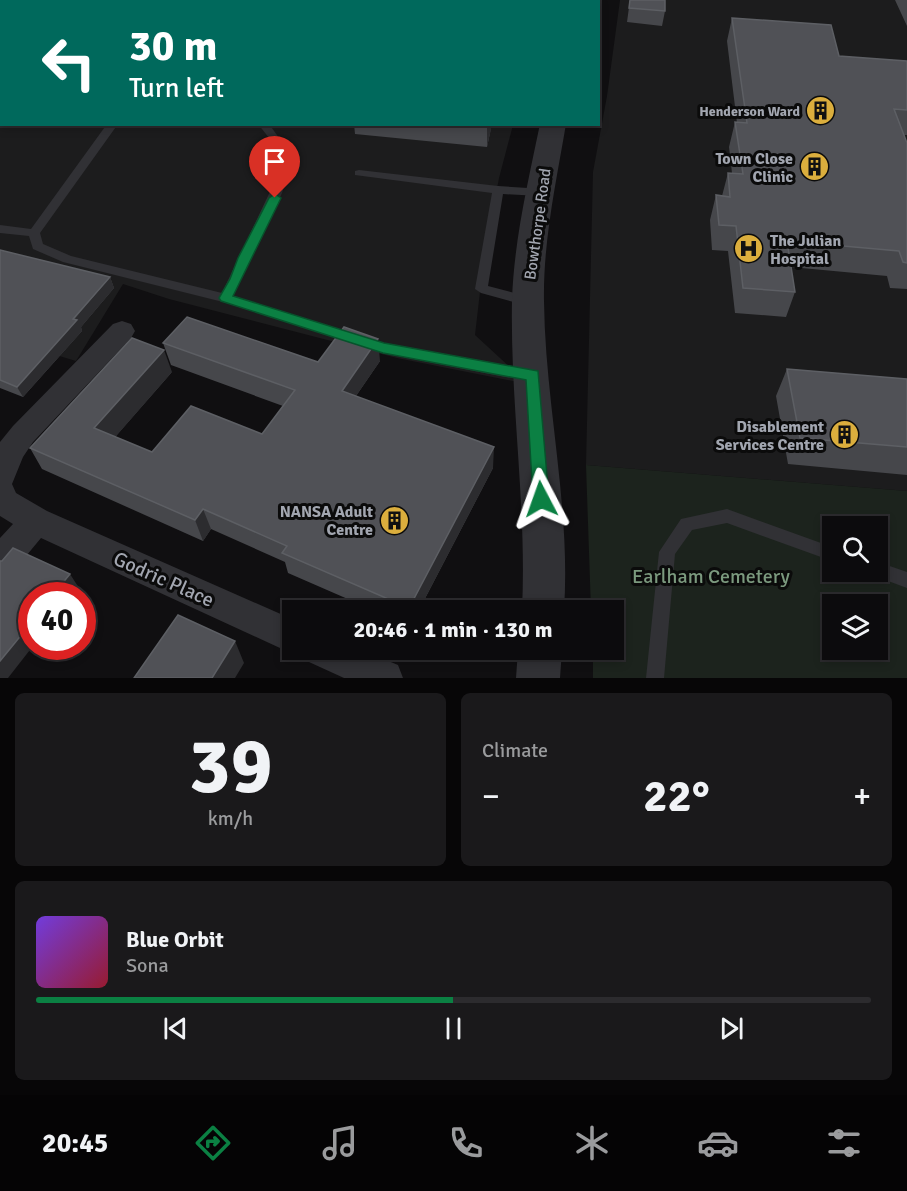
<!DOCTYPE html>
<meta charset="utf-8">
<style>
body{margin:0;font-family:Signika,sans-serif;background:#1a191b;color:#f1f3f6;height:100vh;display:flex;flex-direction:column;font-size:22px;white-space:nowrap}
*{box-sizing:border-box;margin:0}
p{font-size:20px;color:#9a9b9d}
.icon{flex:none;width:33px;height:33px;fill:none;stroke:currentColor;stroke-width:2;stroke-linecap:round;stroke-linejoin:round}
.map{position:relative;height:678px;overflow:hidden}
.details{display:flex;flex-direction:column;gap:15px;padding:15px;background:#070607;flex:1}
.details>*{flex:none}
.hud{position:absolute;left:0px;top:0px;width:600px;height:126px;box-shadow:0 3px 9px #0003,0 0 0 2px #2c2b2e;background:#00695c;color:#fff;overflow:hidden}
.tools{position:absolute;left:822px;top:516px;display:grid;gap:12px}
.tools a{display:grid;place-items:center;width:66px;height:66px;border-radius:0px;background:#0c0b0d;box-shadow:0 3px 9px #0003,0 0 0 2px #2c2b2e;font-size:30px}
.speed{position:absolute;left:18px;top:582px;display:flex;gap:12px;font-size:30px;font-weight:700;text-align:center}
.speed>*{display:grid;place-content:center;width:78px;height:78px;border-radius:50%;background:#0c0b0d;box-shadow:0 3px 9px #0003,0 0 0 2px #2c2b2e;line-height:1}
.speed .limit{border:9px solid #d22;background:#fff;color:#111}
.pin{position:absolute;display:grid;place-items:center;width:51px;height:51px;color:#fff;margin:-62px -26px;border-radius:50% 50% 50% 0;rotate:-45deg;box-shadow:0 0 6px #0007}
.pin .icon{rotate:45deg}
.me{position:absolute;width:66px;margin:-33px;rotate:356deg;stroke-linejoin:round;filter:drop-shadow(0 0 4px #0008)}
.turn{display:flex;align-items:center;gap:21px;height:126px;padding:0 30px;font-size:27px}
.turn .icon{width:78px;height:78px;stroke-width:2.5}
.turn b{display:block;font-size:42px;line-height:51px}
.big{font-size:45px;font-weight:700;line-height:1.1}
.details .tile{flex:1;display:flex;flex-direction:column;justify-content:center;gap:9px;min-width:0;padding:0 21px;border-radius:9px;background:#1a191b}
.details .dial{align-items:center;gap:0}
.dial b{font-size:78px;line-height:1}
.song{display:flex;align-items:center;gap:18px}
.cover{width:72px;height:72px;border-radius:9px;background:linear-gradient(135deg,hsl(260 70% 55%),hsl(350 70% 35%))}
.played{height:6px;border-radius:3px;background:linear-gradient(90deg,#0b8043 50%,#2c2b2e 50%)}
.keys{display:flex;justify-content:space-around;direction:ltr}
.heat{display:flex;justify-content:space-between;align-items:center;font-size:33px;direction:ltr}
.details .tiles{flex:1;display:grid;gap:15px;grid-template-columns:1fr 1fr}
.tile:last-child{grid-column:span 2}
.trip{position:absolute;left:282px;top:600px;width:342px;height:60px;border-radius:0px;background:#0c0b0d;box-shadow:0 3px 9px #0003,0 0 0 2px #2c2b2e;font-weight:700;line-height:60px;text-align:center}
.tab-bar{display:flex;height:96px;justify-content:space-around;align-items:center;background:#050405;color:#9a9b9d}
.tab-bar .icon{width:42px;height:42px}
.tab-bar .active{color:#0b8043}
.tab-bar b{font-size:27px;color:#f1f3f6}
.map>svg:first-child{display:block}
</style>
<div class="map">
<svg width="907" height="678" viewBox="0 0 907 678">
<rect width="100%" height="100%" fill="#100f11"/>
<path fill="#1c1c1d" d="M0,0H552L2,2V124L513,125L499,178L483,266L475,335L528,384L397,358L169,299L123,284L76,361L0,338Z
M620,0H907V491L586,465L593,172L607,96Z"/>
<path fill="#1c231d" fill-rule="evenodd" d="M586,465L907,491V678H593V650H614V610H591ZM832,526H878V572H832ZM832,604H878V650H832Z"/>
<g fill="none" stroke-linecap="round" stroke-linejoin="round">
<path fill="#313135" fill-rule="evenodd" d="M0,42H2V48H0Z
M107,124H118L40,233L43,244L71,256L222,293L276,179C283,152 274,144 258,124H269L287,149L290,168L282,193L233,296L383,343L536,371L538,375L536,379L531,380L505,377L383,353L223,302L63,262L33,249L29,236L0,233V225L31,229Z
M359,170L498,186L544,189L546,192L540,196L503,194L488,286L533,298L534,301L533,304L528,306L481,293L475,289L492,193L355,175V171Z
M727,509L832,547V561L727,523L692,530L675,554L664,678H646L659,552L681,519Z
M878,562L907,572V588L872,575L870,572H878Z"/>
<path fill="#313135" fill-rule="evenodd" d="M122,321L131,324L135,331L131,338L33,442L23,457L12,484L16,493L47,511L292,619V650H301L292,653L280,648L41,538L12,573L0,577V538L13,524L0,516V442L13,426L113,324Z
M304,650H362L398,665L403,678H344L309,662Z"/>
<path fill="#313135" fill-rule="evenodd" d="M567,0H589V2H567Z
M540,124H566C556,183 543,241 544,301C545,404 571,507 564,610H522C527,506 510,404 512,300C514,241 528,182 540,124Z
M518,650H562L560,678H516Z"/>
</g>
<path fill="#46474b" d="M630,0L665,11L662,26L627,22Z
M895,0H907V26Z
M732,18L839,56L907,61V135H904L907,143V289L890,288L887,276L791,267L795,292L786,317L735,313L728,251L712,250L710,220L716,195L722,196L728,173H732L729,147L735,122L737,123L727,41Z
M354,124H492L487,147L355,134Z
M0,250L110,277L114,288L81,327L82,331L23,397L0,388Z
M163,343L318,362L380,361L356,396L493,468L419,610H373L288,573L285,562L211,529L203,541L42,469L30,448L172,372L115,437L152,452L262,434L283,406L171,365Z
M787,369L907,379V475L788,464L776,396Z"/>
<path fill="#2c2c2f" d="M487,124H492L487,147Z
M110,277L114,288L81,327L82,331L23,397L17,387Z
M378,339L380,361L345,412L342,391Z
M164,350L172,372L104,450L94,428Z
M494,447L493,468L419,610H410L409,608Z
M203,509L211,529L203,541L195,520Z
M70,574L79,588L73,596H52Z
M32,622V646H33L8,678H0V661Z
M235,641L244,663L235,678H212Z"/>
<path fill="#505156" stroke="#5d5f64" stroke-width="1.5" d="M178,0H488V2H177Z
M630,0H665V11L629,8Z
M732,18L831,25L839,56L907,61V110L894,109L907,143V263L903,262L899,251L787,241L795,292L743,288L736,226L719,225L716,195L730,197L728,173L743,174L735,122L747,123Z
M0,250L110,277L73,319L77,320L17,387L0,380Z
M187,317L318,362L344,327L378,339L342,391L494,447L409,608L282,553L287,546L203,509L195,520L30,448L132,338L164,350L94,428L152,452L191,406L262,434L295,390L163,343Z
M787,369L907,379V447L800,438Z
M13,548L70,574L52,596H32V622L0,661V561H2Z
M178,615L235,641L212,678H134Z"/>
<path fill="#0b8043" stroke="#07532c" stroke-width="1.5" d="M275,194L281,198L233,296L384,343L538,371L549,499L546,504L541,506L535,504L533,499L526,380L383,353L221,301L219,298L230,279L238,258L269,198Z"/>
<defs>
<symbol id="building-disc" viewBox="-11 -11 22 22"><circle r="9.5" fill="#dbae3d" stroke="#0b0b0b"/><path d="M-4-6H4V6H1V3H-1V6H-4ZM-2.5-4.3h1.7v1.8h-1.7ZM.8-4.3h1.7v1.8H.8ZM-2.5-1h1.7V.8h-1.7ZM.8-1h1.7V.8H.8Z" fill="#111"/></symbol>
<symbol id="hospital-disc" viewBox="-11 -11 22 22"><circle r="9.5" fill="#dbae3d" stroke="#0b0b0b"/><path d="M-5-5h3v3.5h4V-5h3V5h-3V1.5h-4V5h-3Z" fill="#111"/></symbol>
</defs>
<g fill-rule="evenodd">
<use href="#building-disc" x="804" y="94" width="33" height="33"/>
<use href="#building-disc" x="798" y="150" width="33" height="33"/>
<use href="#hospital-disc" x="732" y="232" width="33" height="33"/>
<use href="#building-disc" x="828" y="418" width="33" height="33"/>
<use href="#building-disc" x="378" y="504" width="33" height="33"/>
</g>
<g text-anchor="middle" stroke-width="6" stroke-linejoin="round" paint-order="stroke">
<g font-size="14" font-weight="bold" fill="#a2a6b0" stroke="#0b0b0b" text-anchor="end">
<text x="800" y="116">Henderson Ward</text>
</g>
<g font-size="16" font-weight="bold" fill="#a2a6b0" stroke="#0b0b0b" text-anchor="end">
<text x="793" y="164">Town Close<tspan x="793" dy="18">Clinic</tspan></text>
<text x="770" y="246" text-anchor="start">The Julian<tspan x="770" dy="18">Hospital</tspan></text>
<text x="824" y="432">Disablement<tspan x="824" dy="18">Services Centre</tspan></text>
<text x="373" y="517">NANSA Adult<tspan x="373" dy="18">Centre</tspan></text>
</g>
<g font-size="16" fill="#a2a6b0" stroke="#0b0b0b">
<text transform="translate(537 224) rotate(-82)" y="6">Bowthorpe Road</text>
</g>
<g font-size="20" fill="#7b997e" stroke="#0b0b0b">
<text x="711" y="583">Earlham Cemetery</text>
</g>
<g font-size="20" fill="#a2a6b0" stroke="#0b0b0b">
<text transform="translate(164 579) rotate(24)" y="7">Godric Place</text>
</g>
</g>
</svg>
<div class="tools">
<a><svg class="icon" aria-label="search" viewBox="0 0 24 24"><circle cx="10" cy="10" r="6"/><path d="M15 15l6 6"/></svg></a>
<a><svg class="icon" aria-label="layers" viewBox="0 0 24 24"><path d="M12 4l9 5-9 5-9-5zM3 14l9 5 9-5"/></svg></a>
</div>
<div class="speed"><div class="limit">40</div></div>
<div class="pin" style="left:275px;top:198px;background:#d93025"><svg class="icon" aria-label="arrive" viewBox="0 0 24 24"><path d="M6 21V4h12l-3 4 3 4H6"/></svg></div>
<svg class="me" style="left:541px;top:499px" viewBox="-20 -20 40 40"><path d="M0-17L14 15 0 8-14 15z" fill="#0b8043" stroke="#fff" stroke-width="4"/></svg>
<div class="trip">20:46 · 1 min · 130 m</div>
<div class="hud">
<div class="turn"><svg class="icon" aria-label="left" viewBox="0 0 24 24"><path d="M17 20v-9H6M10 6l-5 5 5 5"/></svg><div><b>30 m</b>Turn left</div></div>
</div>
</div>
<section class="details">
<div class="tiles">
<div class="tile dial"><b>39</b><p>km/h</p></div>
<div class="tile"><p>Climate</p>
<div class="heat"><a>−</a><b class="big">22°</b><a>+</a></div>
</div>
<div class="tile">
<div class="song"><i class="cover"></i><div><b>Blue Orbit</b><p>Sona</p></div></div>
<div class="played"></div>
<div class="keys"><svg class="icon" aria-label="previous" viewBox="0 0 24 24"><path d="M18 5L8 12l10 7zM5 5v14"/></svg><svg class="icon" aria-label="pause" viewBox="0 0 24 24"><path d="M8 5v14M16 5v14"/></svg><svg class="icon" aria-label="next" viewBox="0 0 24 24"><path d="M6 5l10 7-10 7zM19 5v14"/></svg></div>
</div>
</div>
</section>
<nav class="tab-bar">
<b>20:45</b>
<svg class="icon active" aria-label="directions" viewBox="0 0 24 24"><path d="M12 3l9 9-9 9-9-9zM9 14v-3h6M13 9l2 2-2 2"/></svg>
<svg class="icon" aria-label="music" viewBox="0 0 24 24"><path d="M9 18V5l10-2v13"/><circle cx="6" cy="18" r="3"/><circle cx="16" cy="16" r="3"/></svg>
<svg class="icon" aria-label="phone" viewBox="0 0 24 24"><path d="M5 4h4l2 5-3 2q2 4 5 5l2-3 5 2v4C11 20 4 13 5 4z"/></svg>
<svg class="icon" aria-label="climate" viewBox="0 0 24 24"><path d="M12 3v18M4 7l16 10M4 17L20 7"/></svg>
<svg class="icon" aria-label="car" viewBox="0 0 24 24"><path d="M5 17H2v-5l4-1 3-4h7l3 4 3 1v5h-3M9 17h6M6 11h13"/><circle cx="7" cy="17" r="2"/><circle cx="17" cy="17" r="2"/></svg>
<svg class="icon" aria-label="filters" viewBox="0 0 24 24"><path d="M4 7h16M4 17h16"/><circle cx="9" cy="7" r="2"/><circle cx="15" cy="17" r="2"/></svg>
</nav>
